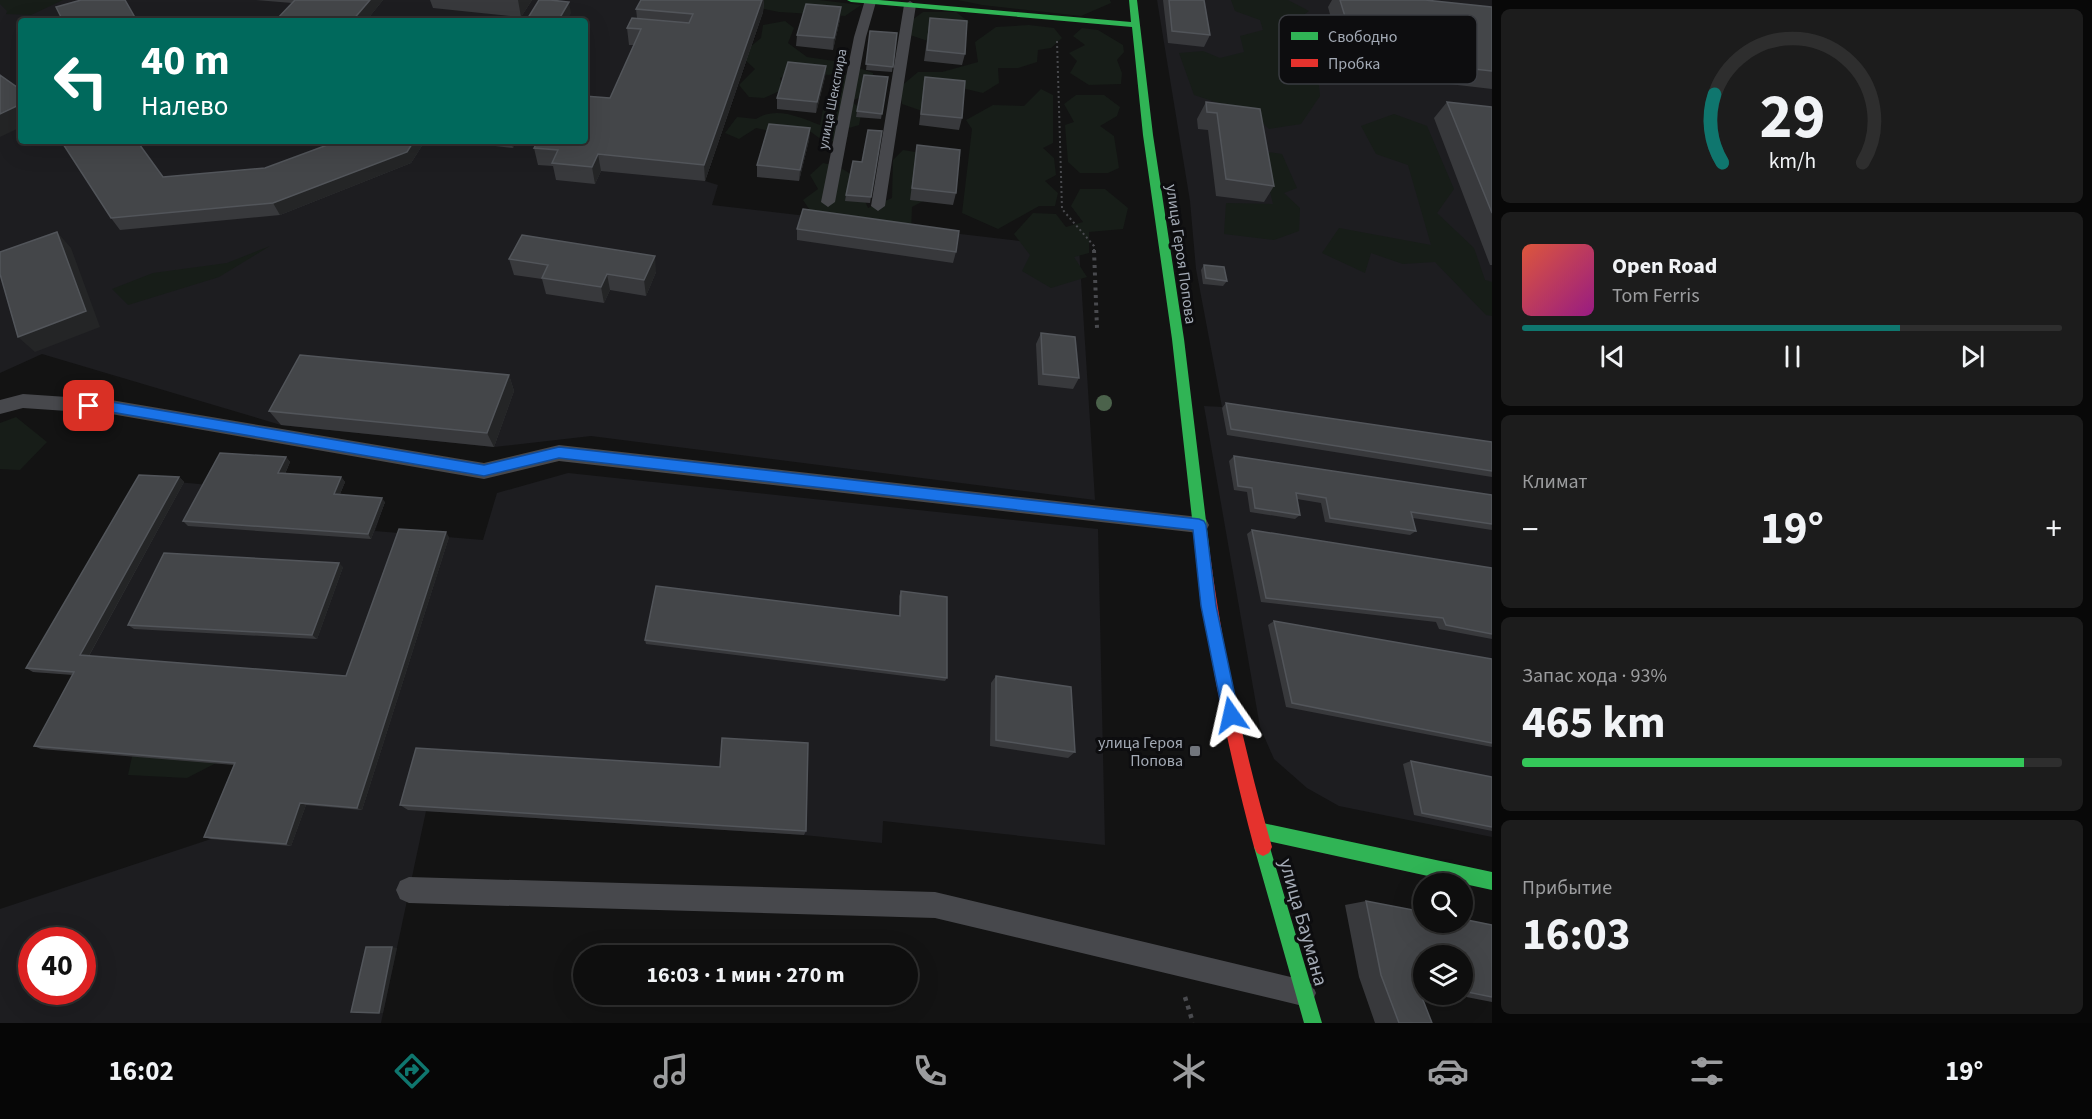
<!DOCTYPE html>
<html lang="ru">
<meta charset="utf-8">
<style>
body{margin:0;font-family:"Source Sans 3",sans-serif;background:#1c1c1c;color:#f1f3f6;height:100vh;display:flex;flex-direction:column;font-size:22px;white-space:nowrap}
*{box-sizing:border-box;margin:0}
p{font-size:20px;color:#9b9c9e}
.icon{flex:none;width:33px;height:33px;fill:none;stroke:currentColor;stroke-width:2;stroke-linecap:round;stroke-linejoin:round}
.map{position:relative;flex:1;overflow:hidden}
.details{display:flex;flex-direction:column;gap:9px;padding:9px;background:#080808;width:600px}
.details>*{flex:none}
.hud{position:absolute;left:18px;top:18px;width:570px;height:126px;border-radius:6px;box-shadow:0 6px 24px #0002,0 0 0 2px #2e2e2e;background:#00695c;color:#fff;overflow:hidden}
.buttons{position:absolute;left:1413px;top:873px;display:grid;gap:12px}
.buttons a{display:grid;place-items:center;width:60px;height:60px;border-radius:50%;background:#0e0e0e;box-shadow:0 6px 24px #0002,0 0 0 2px #2e2e2e;font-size:30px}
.speed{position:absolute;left:18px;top:927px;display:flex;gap:12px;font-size:30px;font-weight:700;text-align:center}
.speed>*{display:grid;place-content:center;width:78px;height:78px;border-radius:50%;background:#0e0e0e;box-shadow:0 6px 24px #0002,0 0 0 2px #2e2e2e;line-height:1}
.speed .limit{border:9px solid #d22;background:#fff;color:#111}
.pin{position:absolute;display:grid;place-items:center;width:51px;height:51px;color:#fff;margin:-26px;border-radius:12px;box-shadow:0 3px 9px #0006}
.me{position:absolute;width:66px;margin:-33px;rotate:349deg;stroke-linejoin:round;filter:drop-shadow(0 0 4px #0008)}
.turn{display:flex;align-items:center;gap:21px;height:126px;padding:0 24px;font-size:27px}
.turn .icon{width:78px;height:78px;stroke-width:2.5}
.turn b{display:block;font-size:42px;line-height:51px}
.big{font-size:45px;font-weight:700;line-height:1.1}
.details .widget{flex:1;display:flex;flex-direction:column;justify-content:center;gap:9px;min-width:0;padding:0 21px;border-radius:9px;background:#1c1c1c}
.details .dial{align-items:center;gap:0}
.dial svg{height:156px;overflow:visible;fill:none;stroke:#2e2e2e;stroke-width:7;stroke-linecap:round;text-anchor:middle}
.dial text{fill:#f1f3f6;stroke:none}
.song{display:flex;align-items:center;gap:18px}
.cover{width:72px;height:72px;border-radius:9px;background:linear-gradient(135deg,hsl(10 70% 55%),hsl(310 70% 35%))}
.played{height:6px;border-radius:3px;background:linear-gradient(90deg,#0f766e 70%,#2e2e2e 70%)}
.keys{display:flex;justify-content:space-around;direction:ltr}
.heat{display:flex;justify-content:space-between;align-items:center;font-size:33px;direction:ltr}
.charge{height:9px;border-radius:4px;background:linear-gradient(90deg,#34c759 93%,#2e2e2e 0)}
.trip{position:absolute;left:573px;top:945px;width:345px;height:60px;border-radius:30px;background:#0e0e0e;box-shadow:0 6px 24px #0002,0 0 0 2px #2e2e2e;font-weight:700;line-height:60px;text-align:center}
.menu{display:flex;height:96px;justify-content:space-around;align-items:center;background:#060606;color:#9b9c9e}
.menu .icon{width:42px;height:42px}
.menu .current{color:#0f766e}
.menu b{font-size:27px;color:#f1f3f6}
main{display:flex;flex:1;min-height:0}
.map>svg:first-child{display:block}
</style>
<main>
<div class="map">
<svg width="1492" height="1023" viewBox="0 0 1492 1023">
<rect width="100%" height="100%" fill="#131313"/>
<path fill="#1d1d20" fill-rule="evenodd" d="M0,0H640L763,12L705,181L718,185L712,205L1079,248L1095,500L591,436L494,447L281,425L42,354L0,373ZM21,21H585V141H21Z
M1157,0H1492V837L1339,806L1307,788L1274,759L1260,727L1204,406L1222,407L1196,269L1190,201Z
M568,473L1098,529L1105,845L883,821L882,843L804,835L426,811L381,1023H0V909L211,839L241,766L81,675L33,672L144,479L210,485L283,478L345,482L338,498L385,502L375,531L483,540L497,493ZM32,940H82V992H32Z"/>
<path fill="#171d18" d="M0,0H63L31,15L6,14L7,11L0,4Z
M663,0H819L861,5L845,16L779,12L750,6Z
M958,0H1110L1111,3L1081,16L982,5Z
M1231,0H1288L1309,11L1298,19L1310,52L1300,62L1318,77L1320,96L1301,124L1269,129L1253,114L1194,95L1179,53L1203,51L1220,58L1244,52L1240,36L1263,30L1260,20L1235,11Z
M923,12H956L969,22L955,38L931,42L910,35L905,25Z
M785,21L794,28L788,43L807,57L848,63L843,71L829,75L796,70L780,78L784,89L764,98L749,97L739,85L755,69L745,60L750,47L761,38L763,25Z
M1029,25L1054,28L1062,38L1051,48L1038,50L1037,62L1018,68H998L999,83L983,93L953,86L925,112L902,104L900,87L918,72H942L978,62L975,42L996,27Z
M1082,28L1098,30L1123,45L1124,52L1117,60L1122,73L1121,84L1089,85L1070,73L1077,61L1069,53L1085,45L1073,36Z
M859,68L873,73L876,91L851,101L862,110L859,125L846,129L848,137L826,143L811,132L788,135L756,128L739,139L725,133L737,117L756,119C776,106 799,117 820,125L824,104L839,97L835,80Z
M1041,89L1053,95V143L1043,148L1054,158L1056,175L1045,181L1058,193L1055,206H1039L998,229L962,213L972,129L966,120L993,105L1024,106Z
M1076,95H1104L1120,107L1117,116L1100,126L1114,136L1119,168L1108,173H1080L1068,162L1065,125L1074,122L1064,104Z
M1394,114L1427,126L1454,189L1437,213L1474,248L1485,280L1492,282V316L1486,315L1435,262L1403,264L1371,253L1365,273L1322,253L1339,228L1431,245L1408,165L1376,154L1361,126Z
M903,150L922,153L940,192L912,207L911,234L813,215L803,200L818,189L810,175L823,163C855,170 856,178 868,208L892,198L893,160Z
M1260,151L1282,154L1297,188L1284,193L1300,208L1299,231L1274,240L1224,234L1226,203L1273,204Z
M1080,189H1105L1128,208L1123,229L1089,232V253L1074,257L1087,277L1051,288L1022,271L1030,255L1014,234L1033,213L1056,214L1066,227L1083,222L1071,206Z
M270,246L219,277L128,305L112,289L153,273L227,263Z
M16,417L47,442L20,470L0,469V423Z
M136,738L251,745L187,778L128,775Z"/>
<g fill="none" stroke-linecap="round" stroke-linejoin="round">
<path stroke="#494a4e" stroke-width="2" stroke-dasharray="2 3" stroke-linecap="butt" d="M1057,41L1062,209L1094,246V252"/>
<path stroke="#494a4e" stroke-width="4" stroke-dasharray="3 4.5" stroke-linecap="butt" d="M1094,250L1097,328"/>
<path stroke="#494a4e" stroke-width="4.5" stroke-dasharray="4 5" stroke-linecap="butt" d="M1185,997L1193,1023"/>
<path fill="#47484c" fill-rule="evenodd" d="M865,0L876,2L866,37L835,202L828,207L821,202L854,37Z
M910,1L916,5L885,206L878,211L871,206L904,5Z
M23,394L111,400L484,463L559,445L1199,517L1206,519L1209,525L1206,531L1199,533L559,461L484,479L111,414L23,408L0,414V400Z
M409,877L935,892L1303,980L1312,984L1316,993L1312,1002L1303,1006L935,918L409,903L400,899L396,890L400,881Z"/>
<path fill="#30b455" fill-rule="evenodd" d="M847,0H879L1131,22L1129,0H1137L1153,135L1184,339L1210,554L1208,558L1203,560L1198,558L1196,554L1172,339L1143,135L1132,27L851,2Z
M1258,822L1492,872V890L1268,841L1322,1023H1304L1254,847L1257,841L1261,839L1252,836L1250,830L1252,824Z"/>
<path fill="#e5322d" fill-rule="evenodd" d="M1203,548L1208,550L1210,554C1223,653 1244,750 1272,847L1269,853L1263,856L1257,853L1254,847C1228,750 1208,653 1196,554L1198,550Z"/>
</g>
<circle fill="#4b624b" cx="1104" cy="403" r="8"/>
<path fill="#38393c" d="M256,0H383L366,21H275L292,3Z
M430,0H532L521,17L433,8Z
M641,0H764L763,12L705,181L601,171L595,184L556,180L553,166L538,165L534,148L610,98L634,45H629L627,28L637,18L636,9Z
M1163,0H1204L1210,35L1204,47L1168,43Z
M1332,0H1425L1492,7V89L1346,72L1328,7Z
M930,18L965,54L962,65L924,61Z
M840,19L833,50L796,46L797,35Z
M870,31L897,33L892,72L866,70Z
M826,66L825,77L816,113L777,109V98Z
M888,77L881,119L856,117L857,111Z
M925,77L962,118L959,130L919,125Z
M1206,102L1260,109L1274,186L1264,202L1216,196L1208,130L1198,129L1197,119Z
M1447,102L1492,107V265H1490L1434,118Z
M810,128L809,140L799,181L757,177V165Z
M882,131L870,203L845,201L846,195L862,162Z
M338,141H425L411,163L280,215L120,230L111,218L163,177L265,168Z
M486,141H517L513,148L487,145Z
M917,145L956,193L953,205L910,200Z
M797,229L956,252L953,263L797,240Z
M509,259L656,272L646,296L610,290L604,303L546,294L542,279L514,275Z
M1204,265L1227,281L1223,286L1203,284L1201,270Z
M1041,333L1079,378L1073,389L1038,385L1036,344Z
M509,375L514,391L494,447L281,425L269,411Z
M1226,403L1492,442V477L1227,435L1222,408Z
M1234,456L1492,495V530L1413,518L1416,531L1410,535L1325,522L1321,503L1297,499L1300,515L1295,519L1250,512L1247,492L1234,490L1229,461Z
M286,457L290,462L285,474L341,477L345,482L340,494L385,502L371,539L188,526L183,521Z
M179,477L184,482L89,656L346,676L449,537L362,810L306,805L291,846L211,839L204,837L234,765L41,749L34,746L73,675L33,672L26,668Z
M1252,530L1492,568V639L1439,629L1436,622L1261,602L1247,534Z
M343,567L317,639L134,629L128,625Z
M901,591L947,678L945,681L646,644L645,640L899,616V596Z
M1274,621L1492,659V747L1286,707L1268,625Z
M996,676L1075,752L1068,758L990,746L991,683Z
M1411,761L1492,777V831L1414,815L1403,764Z
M720,767L806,831L804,835L408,810L400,805Z
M1366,901L1492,925V1002L1451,994H1462V956H1424V989L1418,988L1432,1023H1375L1359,977L1345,905Z"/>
<path fill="#242526" d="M370,0H383L366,21H352Z
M518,0H532L521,17Z
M762,0H764L763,12L705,181L704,165Z
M569,2L571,13L567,21H558Z
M841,7L840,19L833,50L834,38Z
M826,66L825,77L816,113L817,102Z
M21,104V127L0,137V114Z
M810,128L809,140L799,181L800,170Z
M414,141H425L411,163L280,215L273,203Z
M511,141H517L513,148Z
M598,154L601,171L595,184L592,167Z
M57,232L71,248L100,327L35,352L18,337Z
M655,256L656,272L646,296L644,280Z
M607,274L610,290L604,303L601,287Z
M509,375L514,391L494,447L487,433Z
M286,457L290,462L283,478L278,473Z
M179,477L184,482L87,659L80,655Z
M341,477L345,482L338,499L334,494Z
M382,498L385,502L371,539L368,534Z
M446,532L449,537L362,810L357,808Z
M339,563L343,567L317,639L312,635Z
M300,803L306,805L291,846L286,844Z
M392,947L397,948L383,1013H379Z"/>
<path fill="#444649" stroke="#52555a" stroke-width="1.5" d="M81,0H125L137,21H63L56,7Z
M295,0H370L352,21H275Z
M539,0H550L569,2L558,21H526Z
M641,0H762L704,165L598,154L592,167L552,163L558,150L534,148L538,141H585V96L610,98L641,29L627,28L632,18L689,23L693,14L636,9Z
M1169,0H1204L1210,35L1172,31Z
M1340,0H1425L1492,7V71L1357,56Z
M806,4L841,7L834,38L797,35Z
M930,18L967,21L965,54L927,50Z
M870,31L897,33L893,67L866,64Z
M788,62L826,66L817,102L777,98Z
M0,75L21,90V104L0,114Z
M864,75L888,77L882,114L857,111Z
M925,77L965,81L962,118L921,114Z
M1206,102L1260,109L1274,186L1226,179L1217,113L1207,112Z
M1447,102L1492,107V213Z
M769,124L810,128L800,170L757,165Z
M868,130L882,131L871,197L846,195L853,161L862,162Z
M72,141H137L163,177L265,168L338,141H414L407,152L273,203L111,218L63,144Z
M917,145L960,150L956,193L912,188Z
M803,209L959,231L956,252L797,229Z
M57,232L86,311L18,337L0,274V252Z
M522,235L655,256L644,280L607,274L601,287L542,278L548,265L509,259Z
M1204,265L1224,267L1227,281L1206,278Z
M1041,333L1075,337L1079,378L1043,374Z
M300,355L509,375L487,433L269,411Z
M1226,403L1492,442V471L1231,429Z
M220,453L286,457L278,473L341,477L334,494L382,498L368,534L183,521Z
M1234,456L1492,495V524L1411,512L1416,531L1330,518L1326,498L1296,493L1300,515L1255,508L1252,488L1238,486Z
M139,475L179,477L80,655L346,676L399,529L446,532L357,808L300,803L286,844L204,837L235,763L34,746L74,672L26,668Z
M1252,530L1492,568V634L1446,625L1443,618L1266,598Z
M164,553L339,563L312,635L128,625Z
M656,586L900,616L901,591L947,597V678L645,640Z
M1274,621L1492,659V743L1292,703Z
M996,676L1071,687L1075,752L996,740Z
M722,738L808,743L806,831L400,805L416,748L720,767Z
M1411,761L1492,777V827L1422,813Z
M1366,901L1424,912V922H1462V919L1492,925V997L1462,991V956H1424V983L1416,982L1432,1023H1399L1381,975Z
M366,947H392L379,1013L351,1012Z"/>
<path fill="#1a73e8" stroke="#114b97" stroke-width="1.5" d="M89,401L111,402L484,465L559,447L1199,519L1204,521L1206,525L1216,606L1239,715L1236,721L1231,723L1225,721L1223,715L1201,606L1193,530L559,458L484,476L111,412L89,411L83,406Z"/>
<rect fill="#71757c" stroke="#0d0d0f" stroke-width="2" x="1189" y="745" width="12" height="12" rx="3"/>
<g text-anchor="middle" stroke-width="6" stroke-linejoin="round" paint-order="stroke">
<g font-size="14" fill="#a3aab5" stroke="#0d0d0f">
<text transform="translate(832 99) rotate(-79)" y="5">улица Шекспира</text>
</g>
<g font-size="16" fill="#a3aab5" stroke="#0d0d0f">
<text transform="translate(1182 254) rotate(82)" y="6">улица Героя Попова</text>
</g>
<g font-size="16" fill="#a3aab5" stroke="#0d0d0f" text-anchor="end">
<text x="1183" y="748">улица Героя<tspan x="1183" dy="18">Попова</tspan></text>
</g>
<g font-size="20" fill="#a3aab5" stroke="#0d0d0f">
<text transform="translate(1304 922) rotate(74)" y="7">улица Баумана</text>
</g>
</g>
<rect x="1279" y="15" width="198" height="69" rx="9" fill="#0d0d0f" stroke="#3a3c41" stroke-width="1.5"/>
<rect x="1291" y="32" width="27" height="8" fill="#30b455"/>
<rect x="1291" y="59" width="27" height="8" fill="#e5322d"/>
<g font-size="16" fill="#a3aab5">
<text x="1328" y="42">Свободно</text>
<text x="1328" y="69">Пробка</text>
</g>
</svg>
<div class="buttons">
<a><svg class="icon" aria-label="search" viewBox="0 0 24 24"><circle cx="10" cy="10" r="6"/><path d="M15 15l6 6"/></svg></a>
<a><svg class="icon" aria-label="layers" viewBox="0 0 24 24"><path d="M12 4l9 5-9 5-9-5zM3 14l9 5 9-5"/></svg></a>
</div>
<div class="speed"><div class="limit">40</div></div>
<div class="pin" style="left:89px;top:406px;background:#d93025"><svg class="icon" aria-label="arrive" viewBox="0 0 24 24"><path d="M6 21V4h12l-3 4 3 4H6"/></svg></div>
<svg class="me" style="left:1231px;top:715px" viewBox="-20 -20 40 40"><path d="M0-17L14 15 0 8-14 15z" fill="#1a73e8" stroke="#fff" stroke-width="4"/></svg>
<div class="trip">16:03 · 1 мин · 270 m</div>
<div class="hud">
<div class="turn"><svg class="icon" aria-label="left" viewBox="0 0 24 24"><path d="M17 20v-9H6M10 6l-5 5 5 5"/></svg><div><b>40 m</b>Налево</div></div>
</div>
</div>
<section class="details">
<div class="widget dial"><svg viewBox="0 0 100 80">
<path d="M14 69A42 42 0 1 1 86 69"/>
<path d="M14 69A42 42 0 0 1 10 34" stroke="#0f766e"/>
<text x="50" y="56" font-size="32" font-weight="700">29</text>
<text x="50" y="72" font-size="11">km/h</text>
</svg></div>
<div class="widget">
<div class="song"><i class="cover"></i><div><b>Open Road</b><p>Tom Ferris</p></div></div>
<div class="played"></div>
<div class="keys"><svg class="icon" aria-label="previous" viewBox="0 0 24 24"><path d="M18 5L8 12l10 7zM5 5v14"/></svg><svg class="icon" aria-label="pause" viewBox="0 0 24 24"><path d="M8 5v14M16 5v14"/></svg><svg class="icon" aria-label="next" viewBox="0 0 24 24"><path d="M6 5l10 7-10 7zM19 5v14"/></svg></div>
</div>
<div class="widget"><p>Климат</p>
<div class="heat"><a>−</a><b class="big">19°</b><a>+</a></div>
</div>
<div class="widget"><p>Запас хода · 93%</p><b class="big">465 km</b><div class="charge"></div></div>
<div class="widget"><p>Прибытие</p><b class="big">16:03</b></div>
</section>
</main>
<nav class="menu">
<b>16:02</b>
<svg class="icon current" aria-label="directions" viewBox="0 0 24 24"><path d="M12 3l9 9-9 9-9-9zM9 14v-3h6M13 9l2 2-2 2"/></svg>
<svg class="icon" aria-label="music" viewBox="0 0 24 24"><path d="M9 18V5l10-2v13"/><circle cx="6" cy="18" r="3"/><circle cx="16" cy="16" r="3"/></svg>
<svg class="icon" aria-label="phone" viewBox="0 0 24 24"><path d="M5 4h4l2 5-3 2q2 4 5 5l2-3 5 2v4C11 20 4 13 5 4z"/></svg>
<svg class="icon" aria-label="climate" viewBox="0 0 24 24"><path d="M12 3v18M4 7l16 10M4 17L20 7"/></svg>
<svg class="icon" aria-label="car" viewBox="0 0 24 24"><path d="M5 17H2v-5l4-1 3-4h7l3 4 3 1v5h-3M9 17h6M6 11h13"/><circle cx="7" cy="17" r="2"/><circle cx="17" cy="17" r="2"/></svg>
<svg class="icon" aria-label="filters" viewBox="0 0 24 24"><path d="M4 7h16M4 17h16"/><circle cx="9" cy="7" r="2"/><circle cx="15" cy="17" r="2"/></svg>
<b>19°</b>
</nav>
